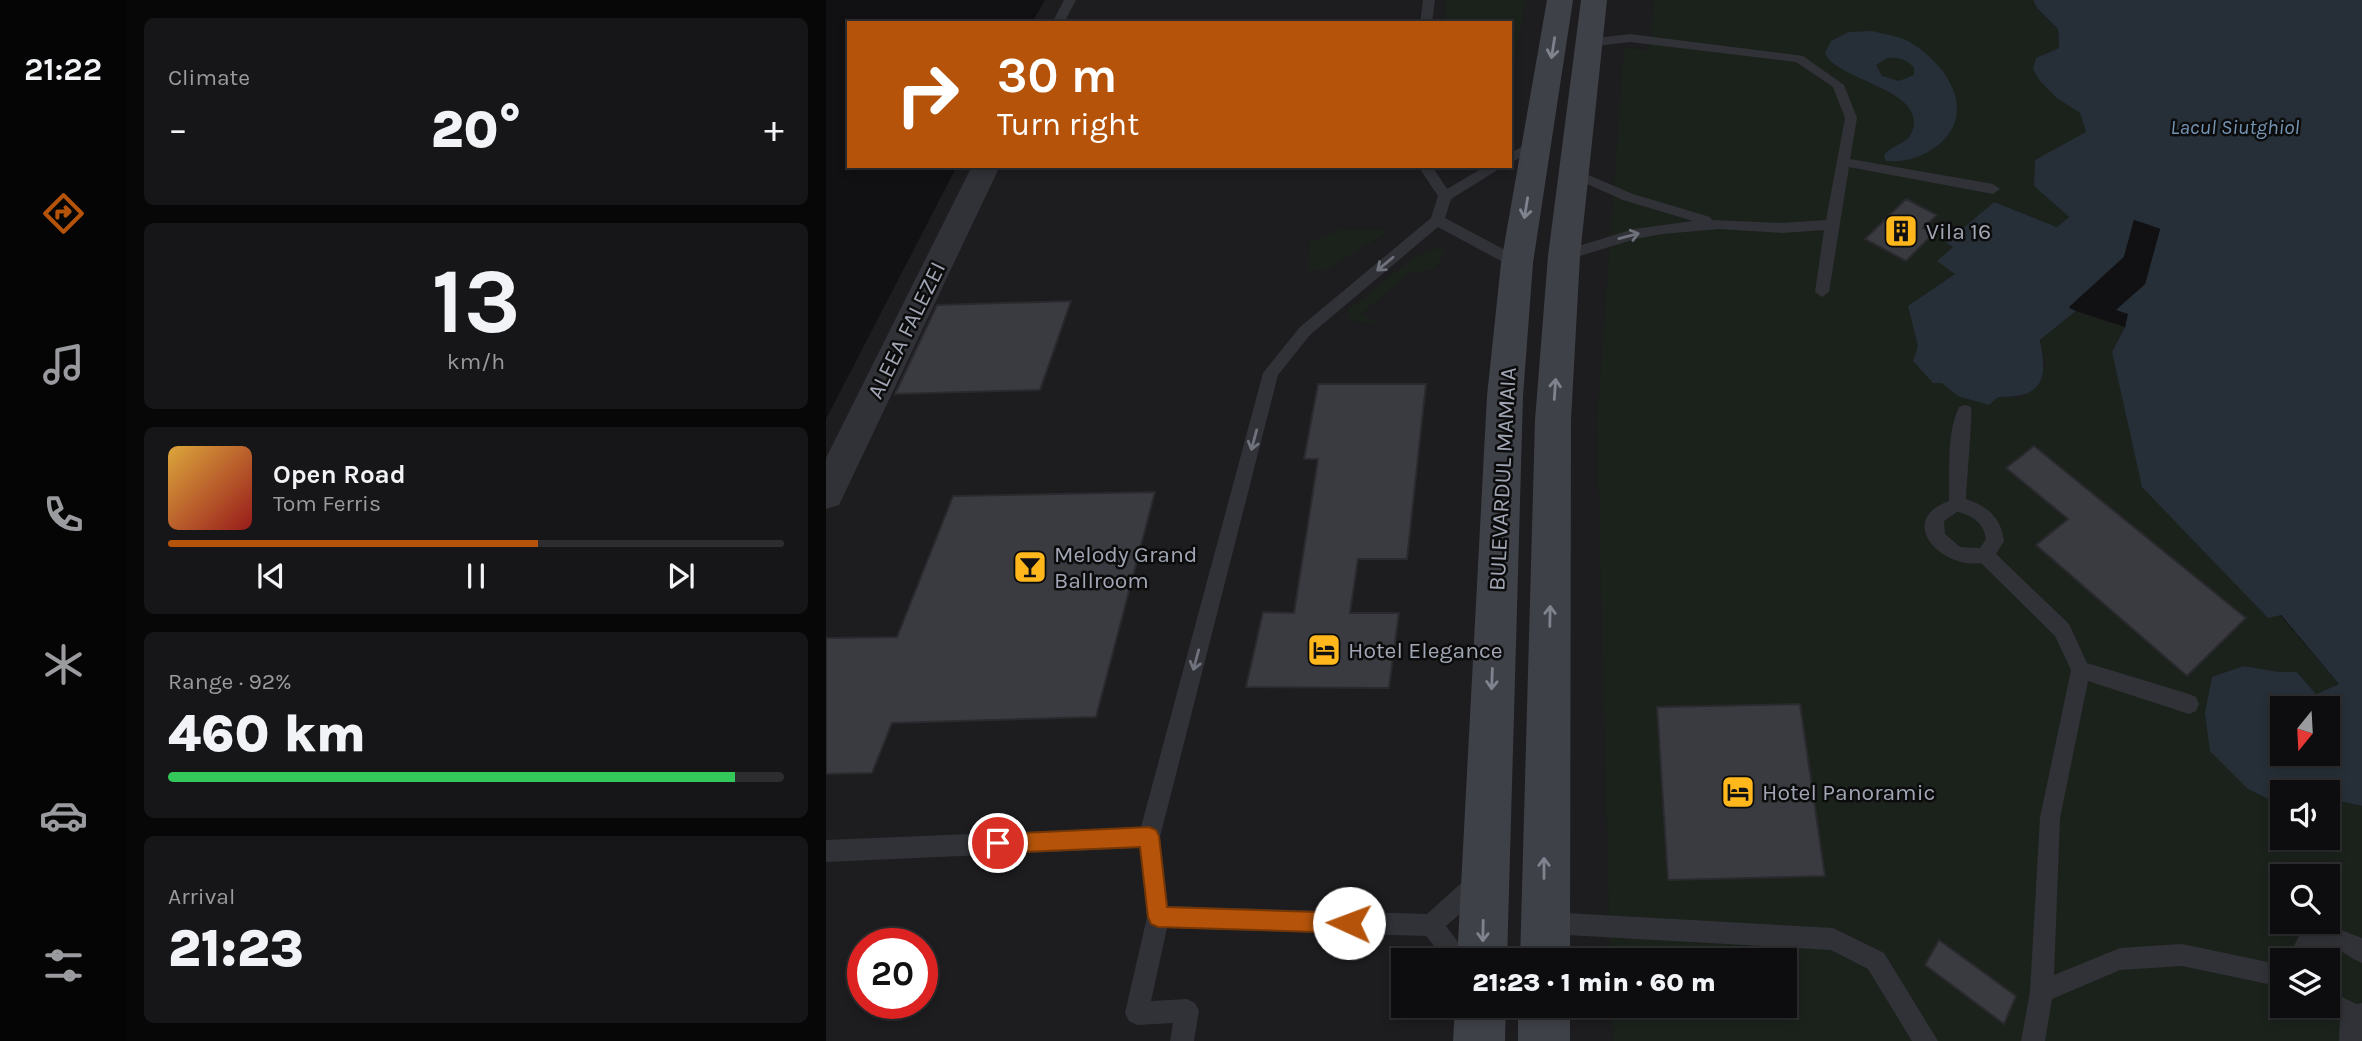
<!DOCTYPE html>
<meta charset="utf-8">
<style>
body{margin:0;font-family:Karla,sans-serif;background:#161517;color:#f1f3f6;height:100vh;display:flex;flex-direction:column;font-size:26px;white-space:nowrap}
*{box-sizing:border-box;margin:0}
p{font-size:23px;color:#9a9b9e}
.icon{flex:none;width:38px;height:38px;fill:none;stroke:currentColor;stroke-width:2;stroke-linecap:round;stroke-linejoin:round}
.map{position:relative;flex:1;overflow:hidden}
.sheet{display:flex;flex-direction:column;gap:18px;padding:18px;background:#070708;width:700px}
.sheet>*{flex:none}
.banner{position:absolute;left:21px;top:21px;width:665px;height:147px;border-radius:0px;box-shadow:0 4px 10px #0003,0 0 0 2px #2d2c2e;background:#b45309;color:#fff;overflow:hidden}
.needle{width:46px;rotate:198deg}
.tools{position:absolute;left:1444px;top:696px;display:grid;gap:14px}
.tools a{display:grid;place-items:center;width:70px;height:70px;border-radius:0px;background:#0d0c0e;box-shadow:0 4px 10px #0003,0 0 0 2px #2d2c2e;font-size:35px}
.speed{position:absolute;left:21px;top:928px;display:flex;gap:14px;font-size:35px;font-weight:700;text-align:center}
.speed>*{display:grid;place-content:center;width:91px;height:91px;border-radius:50%;background:#0d0c0e;box-shadow:0 4px 10px #0003,0 0 0 2px #2d2c2e;line-height:1}
.speed .limit{border:10px solid #d22;background:#fff;color:#111}
.pin{position:absolute;display:grid;place-items:center;width:60px;height:60px;color:#fff;margin:-30px;border:4px solid #fff;border-radius:50%;box-shadow:0 2px 7px #0007}
.me{position:absolute;width:77px;margin:-38px;rotate:272deg;stroke-linejoin:round;filter:drop-shadow(0 0 5px #0008)}
.turn{display:flex;align-items:center;gap:24px;height:147px;padding:0 35px;font-size:32px}
.turn .icon{width:91px;height:91px;stroke-width:2.5}
.turn b{display:block;font-size:49px;line-height:60px}
.big{font-size:52px;font-weight:800;line-height:1.1}
.sheet .card{flex:1;display:flex;flex-direction:column;justify-content:center;gap:10px;min-width:0;padding:0 24px;border-radius:10px;background:#161517}
.sheet .dial{align-items:center;gap:0}
.dial b{font-size:91px;line-height:1}
.song{display:flex;align-items:center;gap:21px}
.cover{width:84px;height:84px;border-radius:10px;background:linear-gradient(135deg,hsl(40 70% 55%),hsl(0 70% 35%))}
.played{height:7px;border-radius:4px;background:linear-gradient(90deg,#b45309 60%,#2d2c2e 60%)}
.keys{display:flex;justify-content:space-around;direction:ltr}
.heat{display:flex;justify-content:space-between;align-items:center;font-size:38px;direction:ltr}
.charge{height:10px;border-radius:5px;background:linear-gradient(90deg,#34c759 92%,#2d2c2e 0)}
.trip{position:absolute;left:565px;top:948px;width:406px;height:70px;border-radius:0px;background:#0d0c0e;box-shadow:0 4px 10px #0003,0 0 0 2px #2d2c2e;font-weight:800;line-height:70px;text-align:center}
main{display:flex;flex:1;min-height:0}
.dock{display:flex;flex-direction:column;width:126px;justify-content:space-around;align-items:center;background:#050506;color:#9a9b9e}
.dock .icon{width:49px;height:49px}
.dock .selected{color:#b45309}
.dock b{font-size:32px;color:#f1f3f6}
.map>svg:first-child{display:block}
</style>
<main>
<nav class="dock">
<b>21:22</b>
<svg class="icon selected" aria-label="directions" viewBox="0 0 24 24"><path d="M12 3l9 9-9 9-9-9zM9 14v-3h6M13 9l2 2-2 2"/></svg>
<svg class="icon" aria-label="music" viewBox="0 0 24 24"><path d="M9 18V5l10-2v13"/><circle cx="6" cy="18" r="3"/><circle cx="16" cy="16" r="3"/></svg>
<svg class="icon" aria-label="phone" viewBox="0 0 24 24"><path d="M5 4h4l2 5-3 2q2 4 5 5l2-3 5 2v4C11 20 4 13 5 4z"/></svg>
<svg class="icon" aria-label="climate" viewBox="0 0 24 24"><path d="M12 3v18M4 7l16 10M4 17L20 7"/></svg>
<svg class="icon" aria-label="car" viewBox="0 0 24 24"><path d="M5 17H2v-5l4-1 3-4h7l3 4 3 1v5h-3M9 17h6M6 11h13"/><circle cx="7" cy="17" r="2"/><circle cx="17" cy="17" r="2"/></svg>
<svg class="icon" aria-label="filters" viewBox="0 0 24 24"><path d="M4 7h16M4 17h16"/><circle cx="9" cy="7" r="2"/><circle cx="15" cy="17" r="2"/></svg>
</nav>
<section class="sheet">
<div class="card"><p>Climate</p>
<div class="heat"><a>−</a><b class="big">20°</b><a>+</a></div>
</div>
<div class="card dial"><b>13</b><p>km/h</p></div>
<div class="card">
<div class="song"><i class="cover"></i><div><b>Open Road</b><p>Tom Ferris</p></div></div>
<div class="played"></div>
<div class="keys"><svg class="icon" aria-label="previous" viewBox="0 0 24 24"><path d="M18 5L8 12l10 7zM5 5v14"/></svg><svg class="icon" aria-label="pause" viewBox="0 0 24 24"><path d="M8 5v14M16 5v14"/></svg><svg class="icon" aria-label="next" viewBox="0 0 24 24"><path d="M6 5l10 7-10 7zM19 5v14"/></svg></div>
</div>
<div class="card"><p>Range · 92%</p><b class="big">460 km</b><div class="charge"></div></div>
<div class="card"><p>Arrival</p><b class="big">21:23</b></div>
</section>
<div class="map">
<svg width="1536" height="1041" viewBox="0 0 1536 1041">
<rect width="100%" height="100%" fill="#111012"/>
<path fill="#1d1c1f" fill-rule="evenodd" d="M219,0H1207L1163,405L1250,311L1471,672L1422,789L1456,806V838H1502V807L1536,806V1041H0V419L131,166H684V23H206ZM1456,877H1502V922H1456ZM37,943H96V1003H37ZM578,961H959V1006H578ZM1456,961H1502V1006H1456Z"/>
<path fill="#1b221c" fill-rule="evenodd" d="M621,0H700L684,83V23H618Z
M828,0H1207L1211,8L1232,29L1233,49L1221,53L1214,81L1254,113L1261,132L1209,186L1243,217L1231,227L1168,202L1121,243L1127,246L1130,273L1083,306C1092,344 1101,370 1132,396L1195,397L1219,367L1214,340L1250,311L1299,327L1287,352L1454,615L1513,684L1490,694L1471,672H1453L1418,666L1422,789L1456,806V838H1502V807L1507,800L1536,806V1041H787L785,1006H959V961H784L771,421L798,48L823,50ZM1456,877H1502V922H1456ZM1456,961H1502V1006H1456Z
M513,230H564L499,271L482,270L483,243Z
M612,248L617,249L618,256L606,270L583,273L534,315L549,320L546,323L526,321L521,316L522,310L588,257Z"/>
<path fill="#262f37" fill-rule="evenodd" d="M1207,0H1536V806L1507,800L1502,807V793H1456V806L1422,789L1384,751L1379,713L1386,677L1418,666L1453,672H1471L1490,694L1513,684L1455,615L1442,618L1316,487L1286,352L1299,327L1301,315L1289,310L1319,284L1334,229L1308,220L1298,257L1243,307L1250,311L1214,340C1222,380 1217,398 1172,397L1163,405L1132,396L1116,383H1107L1087,361L1092,346L1082,306L1129,274L1111,261L1127,247L1120,243L1168,202L1231,227L1243,217L1208,186L1209,160L1260,132L1254,113L1231,98L1214,81L1207,69L1210,58L1233,48L1232,29L1211,8ZM1456,709H1502V754H1456Z
M1046,31C1058,34 1072,36 1082,41C1120,63 1154,112 1111,146C1095,158 1080,162 1060,161L1058,156C1064,145 1081,145 1086,132C1103,89 1010,81 999,53L1005,41L1023,32ZM1061,58C1072,57 1081,59 1088,68V75L1073,81L1056,76L1050,65Z"/>
<path fill="#111012" d="M1308,220L1334,229L1319,284L1290,310L1302,314L1299,327L1296,326L1298,317L1287,313L1286,309L1316,282L1330,231L1310,224L1300,259L1250,307L1254,312L1243,308L1298,257Z"/>
<path fill="#3a3b40" stroke="#2a2a2e" stroke-width="2" d="M1080,199L1111,215L1097,228L1108,233L1080,261L1039,239Z
M245,301L214,390L69,394L111,305Z
M492,384H600L581,559H532L524,613H573L563,688L420,687L437,612L468,613L492,459H478Z
M1208,446L1420,618L1361,676L1210,545L1242,519L1180,468Z
M329,492L270,717L66,723L46,773L0,774V638L71,637L127,496Z
M974,704L999,876L842,880L831,707Z
M1113,940L1190,996L1178,1024L1099,965Z"/>
<g fill="none" stroke-linecap="round" stroke-linejoin="round">
<path fill="#313237" fill-rule="evenodd" d="M238,0H250L238,23H226Z
M597,0H609L606,23H594Z
M804,34L977,56L1018,85L1031,118L1024,159L1167,184L1174,189L1167,194L1023,167L1003,292L996,297L989,292L998,230L956,233L893,229L836,234L809,239L738,261L733,260L731,256L733,252L808,229L867,221L797,200L741,175L739,172L746,168L807,194L884,217L886,220L956,223L1000,220L1019,118L1007,87L970,62L804,42L762,47L756,43L762,39Z
M711,139L718,143L716,146L684,163V153Z
M592,166H606L621,189L660,166H678L625,199L619,218L696,259L698,263L696,267H686L612,227L484,335L452,375L334,837L342,906L601,914L642,877L650,874L658,877L661,885L658,893L620,926L646,961H620L600,936L341,928L325,1001L361,999L369,1003L373,1011L368,1041H344L347,1023L311,1025L303,1021L299,1013L321,917L314,848L0,862V840L315,827L437,373L474,327L605,218L612,196Z
M1139,405L1145,407C1147,412 1140,487 1140,499C1161,506 1175,517 1178,541L1170,554L1243,624L1261,663L1363,694L1370,697L1373,704L1370,711L1363,714L1262,681L1234,818L1228,975L1294,948L1356,944L1456,965V987L1356,966L1294,970L1226,999L1219,1041H1195L1204,992L1214,818L1245,670L1229,636L1155,563C1114,569 1070,520 1123,501C1124,471 1120,435 1133,407ZM1131,512C1146,515 1158,523 1160,539L1154,548L1134,547L1119,534L1118,521Z
M723,912L1007,928L1058,953L1112,1041H1086L1042,969L1005,950L723,934L715,931L712,923L715,915Z
M1499,924L1536,938V963C1520,957 1510,942 1491,948L1488,961H1466L1467,948L1475,932Z
M1502,991L1531,1004L1536,1003V1041H1513L1514,1020L1494,1011L1492,1006H1502Z"/>
<path fill="#313237" fill-rule="evenodd" d="M146,166H174L13,505L0,509V458Z"/>
<path fill="#3f4148" fill-rule="evenodd" d="M721,0H747L707,263L697,396L681,961H631L661,396L675,263Z
M755,0H781L754,256L745,420L744,961H694L709,420L722,256Z
M629,1006H680L679,1041H627Z
M692,1006H744V1041H692Z"/>
</g>
<defs><path id="oneway-shaft" d="M-6 0H5M1.5-3L5.5 0L1.5 3" fill="none" stroke-width="1.6" stroke-linecap="round" stroke-linejoin="round" transform="scale(1.75)"/></defs>
<g stroke="#7f838e">
<use href="#oneway-shaft" transform="translate(727 48) rotate(99)"/>
<use href="#oneway-shaft" transform="translate(700 208) rotate(99)"/>
<use href="#oneway-shaft" transform="translate(729 389) rotate(-86)"/>
<use href="#oneway-shaft" transform="translate(724 616) rotate(-89)"/>
<use href="#oneway-shaft" transform="translate(666 679) rotate(92)"/>
<use href="#oneway-shaft" transform="translate(718 868) rotate(-90)"/>
<use href="#oneway-shaft" transform="translate(657 931) rotate(91)"/>
</g>
<g stroke="#6f727c">
<use href="#oneway-shaft" transform="translate(803 236) rotate(-15)"/>
<use href="#oneway-shaft" transform="translate(559 264) rotate(140)"/>
<use href="#oneway-shaft" transform="translate(428 440) rotate(105)"/>
<use href="#oneway-shaft" transform="translate(370 660) rotate(105)"/>
</g>
<path fill="#b45309" stroke="#753606" stroke-width="2" d="M323,827L330,830L333,836L341,907L523,913L530,916L533,923L530,930L523,933L332,927L325,924L322,917L314,847L172,853L165,850L162,843L165,836L172,834Z"/>
<defs>
<symbol id="building-square" viewBox="-11 -11 22 22"><rect x="-9" y="-9" width="18" height="18" rx="4" fill="#ffb71c" stroke="#0c0c0d"/><path d="M-4-6H4V6H1V3H-1V6H-4ZM-2.5-4.3h1.7v1.8h-1.7ZM.8-4.3h1.7v1.8H.8ZM-2.5-1h1.7V.8h-1.7ZM.8-1h1.7V.8H.8Z" fill="#111"/></symbol>
<symbol id="bar-square" viewBox="-11 -11 22 22"><rect x="-9" y="-9" width="18" height="18" rx="4" fill="#ffb71c" stroke="#0c0c0d"/><path d="M-6-5H6L.8 .8V4.5H3.5V6h-7V4.5H-.8V.8Z" fill="#111"/></symbol>
<symbol id="hotel-square" viewBox="-11 -11 22 22"><rect x="-9" y="-9" width="18" height="18" rx="4" fill="#ffb71c" stroke="#0c0c0d"/><path d="M-6-4.5h1.5V1H6V5H4.5V3h-9V5H-6ZM-4 0a1.8 1.8 0 1 1 3.6 0ZM.5 0V-2.5h3Q6-2.5 6 0Z" fill="#111"/></symbol>
</defs>
<g fill-rule="evenodd">
<use href="#building-square" x="1056" y="212" width="38" height="38"/>
<use href="#bar-square" x="185" y="548" width="38" height="38"/>
<use href="#hotel-square" x="479" y="631" width="38" height="38"/>
<use href="#hotel-square" x="893" y="773" width="38" height="38"/>
</g>
<g text-anchor="middle" stroke-width="5" stroke-linejoin="round" paint-order="stroke">
<g font-size="21" font-style="italic" fill="#7494b3" stroke="#0c0c0d">
<text x="1409" y="134">Lacul Siutghiol</text>
</g>
<g font-size="23" fill="#a1a6b4" stroke="#0c0c0d" text-anchor="start">
<text x="1100" y="239">Vila 16</text>
<text x="228" y="562">Melody Grand<tspan x="228" dy="26">Ballroom</tspan></text>
<text x="522" y="658">Hotel Elegance</text>
<text x="936" y="800">Hotel Panoramic</text>
</g>
<g font-size="23" fill="#a1a6b4" stroke="#0c0c0d">
<text transform="translate(80 330) rotate(-64)" y="8">ALEEA FALEZEI</text>
<text transform="translate(676 479) rotate(-87)" y="8">BULEVARDUL MAMAIA</text>
</g>
</g>
</svg>
<div class="tools">
<a><svg class="needle" viewBox="-14 -14 28 28"><path d="M0-13l5 13h-10z" fill="#e53935"/><path d="M0 13l5-13h-10z" fill="#9a9b9e"/></svg></a>
<a><svg class="icon" aria-label="sound" viewBox="0 0 24 24"><path d="M4 9h4l5-4v14l-5-4H4zM17 9q2 3 0 6"/></svg></a>
<a><svg class="icon" aria-label="search" viewBox="0 0 24 24"><circle cx="10" cy="10" r="6"/><path d="M15 15l6 6"/></svg></a>
<a><svg class="icon" aria-label="layers" viewBox="0 0 24 24"><path d="M12 4l9 5-9 5-9-5zM3 14l9 5 9-5"/></svg></a>
</div>
<div class="speed"><div class="limit">20</div></div>
<div class="pin" style="left:172px;top:843px;background:#d93025"><svg class="icon" aria-label="arrive" viewBox="0 0 24 24"><path d="M6 21V4h12l-3 4 3 4H6"/></svg></div>
<svg class="me" style="left:523px;top:923px" viewBox="-20 -20 40 40"><circle r="19" fill="#fff"/><path d="M0-13L10 11 0 6-10 11z" fill="#b45309"/></svg>
<div class="trip">21:23 · 1 min · 60 m</div>
<div class="banner">
<div class="turn"><svg class="icon" aria-label="right" viewBox="0 0 24 24"><path d="M7 20v-9h11M14 6l5 5-5 5"/></svg><div><b>30 m</b>Turn right</div></div>
</div>
</div>
</main>
